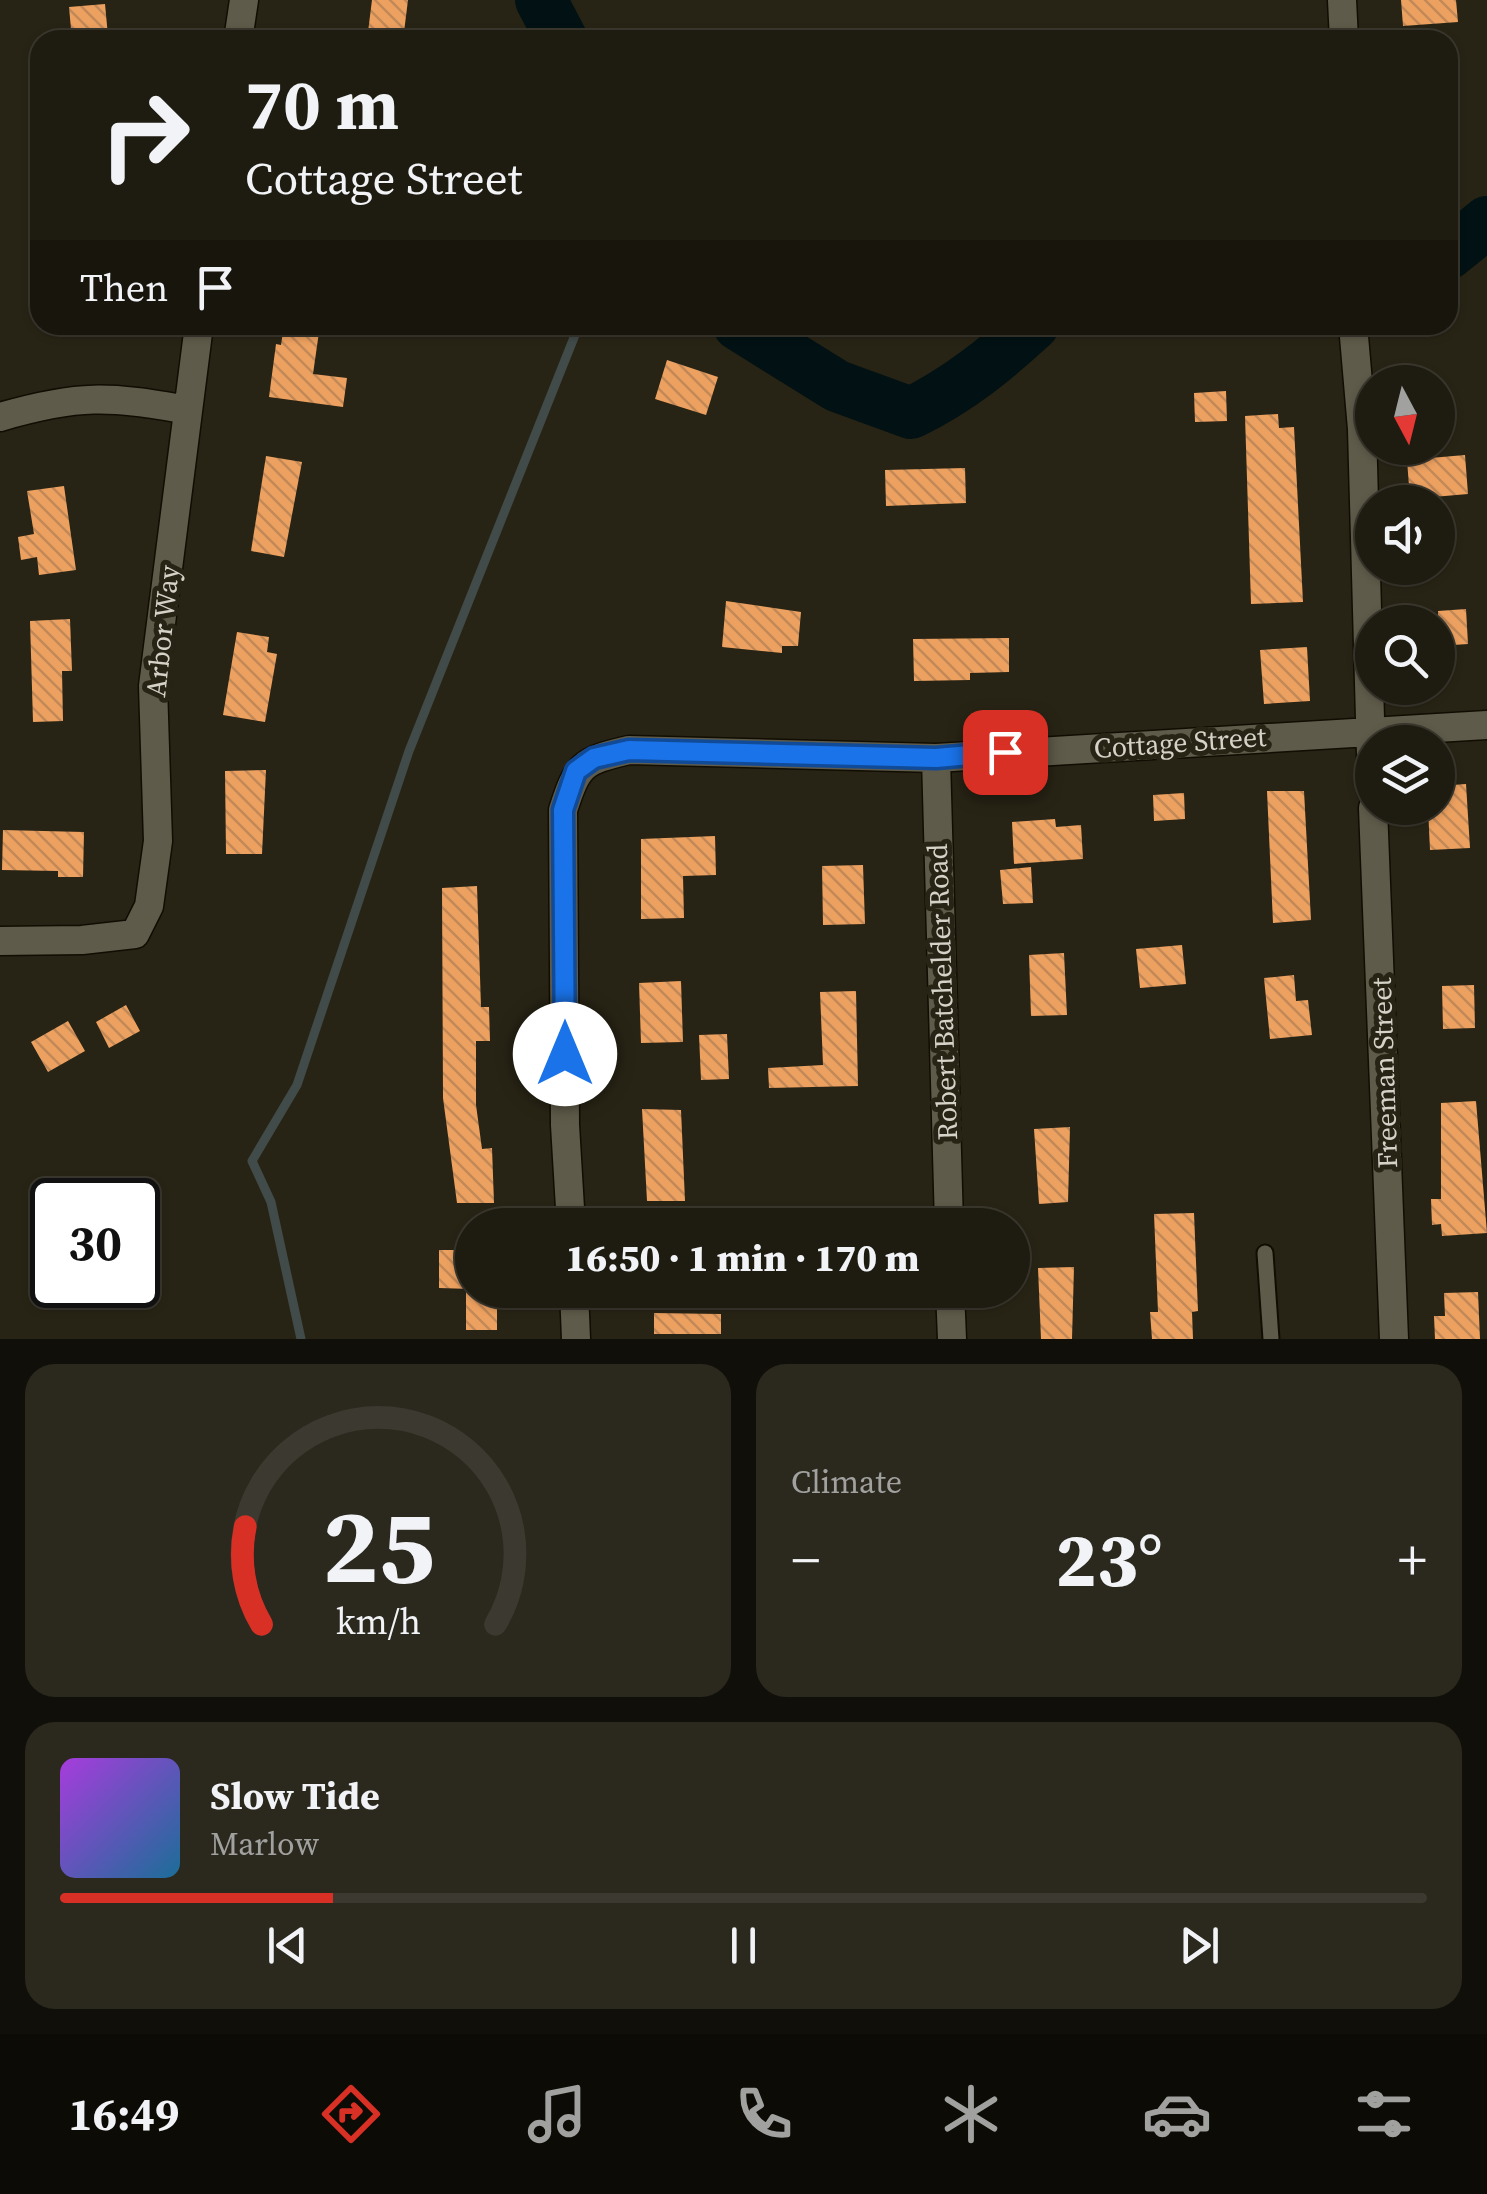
<!DOCTYPE html>
<meta charset="utf-8">
<style>
body{margin:0;font-family:"Source Serif 4",serif;background:#2b281e;color:#f1f3f6;height:100vh;display:flex;flex-direction:column;font-size:38px;white-space:nowrap}
*{box-sizing:border-box;margin:0}
p{font-size:32px;color:#a1a19f}
.icon{flex:none;width:55px;height:55px;fill:none;stroke:currentColor;stroke-width:2;stroke-linecap:round;stroke-linejoin:round}
.map{position:relative;height:1339px;overflow:hidden}
.drawer{display:flex;flex-direction:column;gap:25px;padding:25px;background:#100f09;flex:1}
.drawer>*{flex:none}
.top-card{position:absolute;left:30px;top:30px;width:1428px;height:305px;border-radius:30px;box-shadow:0 2px 8px #0004,0 0 0 2px #3c3930;background:#1e1b10;color:#f1f3f6;overflow:hidden}
.needle{width:65px;rotate:173deg}
.controls{position:absolute;left:1355px;top:365px;display:grid;gap:20px}
.controls a{display:grid;place-items:center;width:100px;height:100px;border-radius:50%;background:#1e1b10;box-shadow:0 2px 8px #0004,0 0 0 2px #3c3930;font-size:50px}
.speed{position:absolute;left:30px;top:1178px;display:flex;gap:20px;font-size:50px;font-weight:700;text-align:center}
.speed>*{display:grid;place-content:center;width:130px;height:130px;border-radius:50%;background:#1e1b10;box-shadow:0 2px 8px #0004,0 0 0 2px #3c3930;line-height:1}
.speed .limit{border:5px solid #111;border-radius:15px;background:#fff;color:#111}
.pin{position:absolute;display:grid;place-items:center;width:85px;height:85px;color:#fff;margin:-42px;border-radius:20px;box-shadow:0 5px 15px #0006}
.me{position:absolute;width:110px;margin:-55px;rotate:0deg;stroke-linejoin:round;filter:drop-shadow(0 0 8px #0008)}
.turn{display:flex;align-items:center;gap:35px;height:210px;padding:0 50px;font-size:45px}
.turn .icon{width:130px;height:130px;stroke-width:2.5}
.turn b{display:block;font-size:70px;line-height:85px}
.then{display:flex;align-items:center;height:95px;padding:0 50px;background:#0003;gap:20px;font-size:38px}
.big{font-size:75px;font-weight:800;line-height:1.1}
.drawer .tile{flex:1;display:flex;flex-direction:column;justify-content:center;gap:15px;min-width:0;padding:0 35px;border-radius:30px;background:#2b281e}
.drawer .dial{align-items:center;gap:0}
.dial svg{height:260px;overflow:visible;fill:none;stroke:#3c3930;stroke-width:7;stroke-linecap:round;text-anchor:middle}
.dial text{fill:#f1f3f6;stroke:none}
.song{display:flex;align-items:center;gap:30px}
.cover{width:120px;height:120px;border-radius:15px;background:linear-gradient(135deg,hsl(280 70% 55%),hsl(200 70% 35%))}
.played{height:10px;border-radius:5px;background:linear-gradient(90deg,#d93025 20%,#3c3930 20%)}
.keys{display:flex;justify-content:space-around;direction:ltr}
.heat{display:flex;justify-content:space-between;align-items:center;font-size:55px;direction:ltr}
.drawer .tiles{flex:1;display:grid;gap:25px;grid-template-columns:1fr 1fr}
.tile:last-child{grid-column:span 2}
.trip{position:absolute;left:455px;top:1208px;width:575px;height:100px;border-radius:50px;background:#1e1b10;box-shadow:0 2px 8px #0004,0 0 0 2px #3c3930;font-weight:800;line-height:100px;text-align:center}
.tabs{display:flex;height:160px;justify-content:space-around;align-items:center;background:#0c0b06;color:#a1a19f}
.tabs .icon{width:70px;height:70px}
.tabs .current{color:#d93025}
.tabs b{font-size:45px;color:#f1f3f6}
.map>svg:first-child{display:block}
</style>
<div class="map">
<svg width="1487" height="1339" viewBox="0 0 1487 1339">
<defs>
<pattern id="building-back-hatch" width="6" height="6" patternUnits="userSpaceOnUse" patternTransform="scale(2.5)"><rect width="6" height="6" fill="#eda160"/><path d="M-1 5l2 2M0 0l6 6M5-1l2 2" fill="none" stroke="#c28857"/></pattern>
</defs>
<rect width="100%" height="100%" fill="#282415"/>
<g fill="none" stroke-linecap="round" stroke-linejoin="round">
<path stroke="#414b49" stroke-width="9" d="M301,1339L271,1202L252,1161L297,1085L409,751L579,325"/>
<path stroke="#021113" stroke-width="52" d="M541,0L562,40
M1448,254L1487,222
M739,325L837,386L911,413C958,390 995,360 1033,325"/>
</g>
<path fill="url(#building-back-hatch)" d="M372,0H408L403,40H367Z
M1401,0H1456L1458,22L1403,26Z
M105,4L108,36L72,40L69,7Z
M284,325H320L313,374L347,378L343,407L269,397L276,344L281,345Z
M667,360L718,377L706,415L655,399Z
M1226,391L1227,421L1195,422L1194,393Z
M1278,414L1279,428L1294,427L1303,602L1251,604L1245,416Z
M1465,455L1468,494L1410,499L1407,460Z
M266,456L302,462L284,557L251,551Z
M965,468L966,503L886,506L885,470Z
M64,486L76,570L39,575L37,557L21,560L18,537L34,534L27,491Z
M726,601L801,612L798,646H782V653L722,647Z
M1466,609L1468,644L1438,646V611Z
M70,619L72,671H62L63,721L33,722L30,621Z
M237,632L269,637L267,652L277,654L265,722L223,715Z
M1009,638V672L970,673V680L914,681L913,639Z
M1307,647L1310,701L1264,704L1260,650Z
M266,770L262,854H226L225,771Z
M1466,784L1470,848L1430,850L1428,808H1438V786Z
M1267,791H1304L1311,920L1273,923Z
M1184,793L1185,819L1154,821L1153,795Z
M1055,819L1056,827L1081,825L1083,859L1014,864L1012,822Z
M3,830L84,832L83,877H58V871L2,870Z
M715,836L716,875L683,876L684,918L641,919V839Z
M863,865L865,924L823,925L822,866Z
M1031,867L1033,903L1003,904L1000,870Z
M477,886L481,1007H489L490,1041H476V1105L482,1149L492,1148L494,1203H457L443,1098L442,888Z
M1182,945L1186,984L1140,988L1136,949Z
M1064,953L1067,1015L1031,1016L1029,955Z
M1294,975L1296,1001L1308,1000L1312,1035L1270,1039L1264,978Z
M681,981L683,1042L641,1043L639,983Z
M1474,985L1475,1028L1443,1029L1442,986Z
M856,991L858,1086L769,1088L768,1068L823,1065L820,992Z
M126,1005L140,1031L109,1048L96,1022Z
M68,1021L85,1051L48,1072L31,1042Z
M727,1034L729,1079L701,1080L699,1035Z
M1476,1101L1487,1233L1442,1236L1441,1224L1432,1225L1431,1199H1441V1103Z
M642,1109L681,1110L685,1201H647Z
M1070,1127L1068,1202L1039,1204L1034,1129Z
M1194,1213L1198,1311L1192,1312L1193,1339H1152L1150,1312H1158L1154,1214Z
M439,1250H471V1289L439,1288Z
M1074,1267L1072,1339H1041L1038,1268Z
M466,1290H497V1330H466Z
M1478,1292L1480,1339H1435L1434,1316H1445L1444,1293Z
M654,1313L721,1314V1334H654Z"/>
<g fill="none" stroke-linecap="round" stroke-linejoin="round">
<defs>
<path id="service" d="M1265,1253L1271,1339"/>
<path id="minor" d="M1342,0L1344,40
M238,40L244,0
M1353,325L1362,429L1372,791
M0,417C79,394 108,396 188,410
M936,758L949,1225
M1373,808L1394,1339
M0,941L82,940L135,934L149,906L158,841L153,686L199,325
M571,1225L565,1125L563,810C578,764 582,761 629,750L936,758L1487,725
M574,1290L576,1339
M950,1290L952,1339"/>
</defs>
<use href="#service" stroke="#110d02" stroke-width="19"/>
<use href="#minor" stroke="#110d02" stroke-width="31"/>
<use href="#service" stroke="#5f5b4a" stroke-width="15"/>
<use href="#minor" stroke="#5f5b4a" stroke-width="28"/>
</g>
<g fill="none" stroke-linecap="round" stroke-linejoin="round">
<defs>
<path id="route" d="M565,1054L563,810L576,771L594,758L629,750L936,758L1005,752"/>
</defs>
<use href="#route" stroke="#114b97" stroke-width="25"/>
<use href="#route" stroke="#1a73e8" stroke-width="18"/>
</g>
<g text-anchor="middle" stroke-width="10" stroke-linejoin="round" paint-order="stroke">
<g font-size="28" fill="#d5d2c8" stroke="#282415">
<text transform="translate(162 631) rotate(-84)" y="10">Arbor Way</text>
<text transform="translate(1180 742) rotate(-4)" y="10">Cottage Street</text>
<text transform="translate(942 992) rotate(-92)" y="10">Robert Batchelder Road</text>
<text transform="translate(1384 1073) rotate(-92)" y="10">Freeman Street</text>
</g>
</g>
</svg>
<div class="controls">
<a><svg class="needle" viewBox="-14 -14 28 28"><path d="M0-13l5 13h-10z" fill="#e53935"/><path d="M0 13l5-13h-10z" fill="#a1a19f"/></svg></a>
<a><svg class="icon" aria-label="sound" viewBox="0 0 24 24"><path d="M4 9h4l5-4v14l-5-4H4zM17 9q2 3 0 6"/></svg></a>
<a><svg class="icon" aria-label="search" viewBox="0 0 24 24"><circle cx="10" cy="10" r="6"/><path d="M15 15l6 6"/></svg></a>
<a><svg class="icon" aria-label="layers" viewBox="0 0 24 24"><path d="M12 4l9 5-9 5-9-5zM3 14l9 5 9-5"/></svg></a>
</div>
<div class="speed"><div class="limit">30</div></div>
<div class="pin" style="left:1005px;top:752px;background:#d93025"><svg class="icon" aria-label="arrive" viewBox="0 0 24 24"><path d="M6 21V4h12l-3 4 3 4H6"/></svg></div>
<svg class="me" style="left:565px;top:1054px" viewBox="-20 -20 40 40"><circle r="19" fill="#fff"/><path d="M0-13L10 11 0 6-10 11z" fill="#1a73e8"/></svg>
<div class="trip">16:50 · 1 min · 170 m</div>
<div class="top-card">
<div class="turn"><svg class="icon" aria-label="right" viewBox="0 0 24 24"><path d="M7 20v-9h11M14 6l5 5-5 5"/></svg><div><b>70 m</b>Cottage Street</div></div>
<div class="then">Then<svg class="icon" aria-label="arrive" viewBox="0 0 24 24"><path d="M6 21V4h12l-3 4 3 4H6"/></svg></div>
</div>
</div>
<section class="drawer">
<div class="tiles">
<div class="tile dial"><svg viewBox="0 0 100 80">
<path d="M14 69A42 42 0 1 1 86 69"/>
<path d="M14 69A42 42 0 0 1 9 39" stroke="#d93025"/>
<text x="50" y="56" font-size="32" font-weight="700">25</text>
<text x="50" y="72" font-size="11">km/h</text>
</svg></div>
<div class="tile"><p>Climate</p>
<div class="heat"><a>−</a><b class="big">23°</b><a>+</a></div>
</div>
<div class="tile">
<div class="song"><i class="cover"></i><div><b>Slow Tide</b><p>Marlow</p></div></div>
<div class="played"></div>
<div class="keys"><svg class="icon" aria-label="previous" viewBox="0 0 24 24"><path d="M18 5L8 12l10 7zM5 5v14"/></svg><svg class="icon" aria-label="pause" viewBox="0 0 24 24"><path d="M8 5v14M16 5v14"/></svg><svg class="icon" aria-label="next" viewBox="0 0 24 24"><path d="M6 5l10 7-10 7zM19 5v14"/></svg></div>
</div>
</div>
</section>
<nav class="tabs">
<b>16:49</b>
<svg class="icon current" aria-label="directions" viewBox="0 0 24 24"><path d="M12 3l9 9-9 9-9-9zM9 14v-3h6M13 9l2 2-2 2"/></svg>
<svg class="icon" aria-label="music" viewBox="0 0 24 24"><path d="M9 18V5l10-2v13"/><circle cx="6" cy="18" r="3"/><circle cx="16" cy="16" r="3"/></svg>
<svg class="icon" aria-label="phone" viewBox="0 0 24 24"><path d="M5 4h4l2 5-3 2q2 4 5 5l2-3 5 2v4C11 20 4 13 5 4z"/></svg>
<svg class="icon" aria-label="climate" viewBox="0 0 24 24"><path d="M12 3v18M4 7l16 10M4 17L20 7"/></svg>
<svg class="icon" aria-label="car" viewBox="0 0 24 24"><path d="M5 17H2v-5l4-1 3-4h7l3 4 3 1v5h-3M9 17h6M6 11h13"/><circle cx="7" cy="17" r="2"/><circle cx="17" cy="17" r="2"/></svg>
<svg class="icon" aria-label="filters" viewBox="0 0 24 24"><path d="M4 7h16M4 17h16"/><circle cx="9" cy="7" r="2"/><circle cx="15" cy="17" r="2"/></svg>
</nav>
